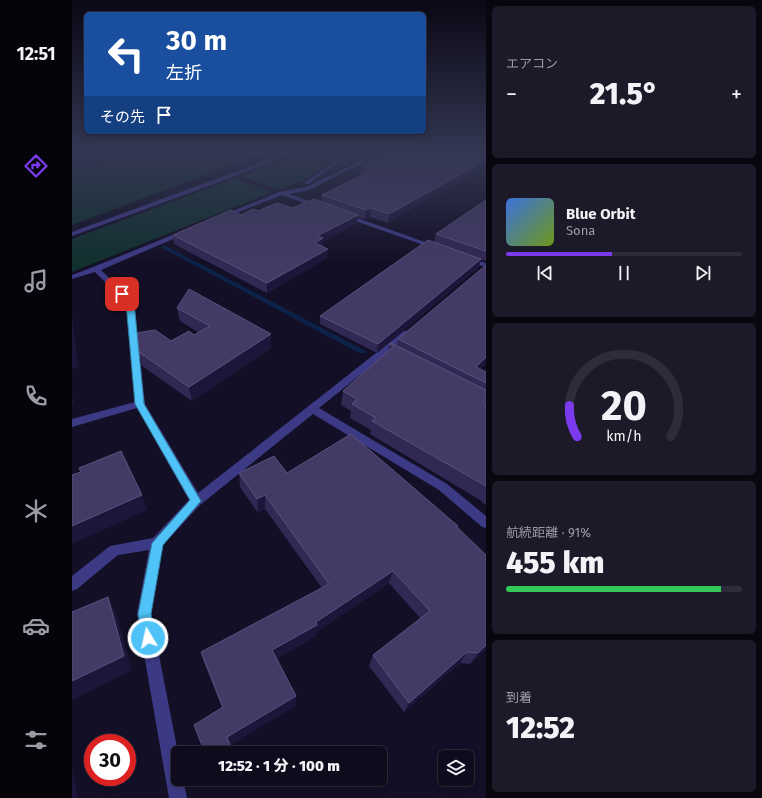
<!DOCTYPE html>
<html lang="ja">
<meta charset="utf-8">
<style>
body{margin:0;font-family:"Fira Sans","Noto Sans JP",sans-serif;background:#1c1929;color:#f1f3f6;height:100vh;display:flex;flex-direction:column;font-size:15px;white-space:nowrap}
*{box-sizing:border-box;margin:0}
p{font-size:13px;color:#9b9ba3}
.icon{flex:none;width:22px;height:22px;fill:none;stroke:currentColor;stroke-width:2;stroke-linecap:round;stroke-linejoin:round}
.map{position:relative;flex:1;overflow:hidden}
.details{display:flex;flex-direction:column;gap:6px;padding:6px;background:#08060f;width:276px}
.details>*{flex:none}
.banner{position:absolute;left:12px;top:12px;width:342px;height:122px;border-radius:6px;box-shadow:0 2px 6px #0003,0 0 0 1px #2e2b3b;background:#1a4fa0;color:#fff;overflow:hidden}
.fabs{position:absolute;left:366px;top:750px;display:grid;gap:8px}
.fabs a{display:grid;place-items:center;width:36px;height:36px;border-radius:6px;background:#0e0b1c;box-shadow:0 2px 6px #0003,0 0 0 1px #2e2b3b;font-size:20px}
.speed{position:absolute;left:12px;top:734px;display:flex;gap:8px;font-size:20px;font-weight:700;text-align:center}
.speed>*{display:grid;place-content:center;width:52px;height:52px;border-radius:50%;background:#0e0b1c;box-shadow:0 2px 6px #0003,0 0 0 1px #2e2b3b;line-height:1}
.speed .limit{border:6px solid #d22;background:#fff;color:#111}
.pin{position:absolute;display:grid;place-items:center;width:34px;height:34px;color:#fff;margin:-17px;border-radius:8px;box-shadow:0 2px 6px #0006}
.me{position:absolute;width:44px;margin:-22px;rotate:351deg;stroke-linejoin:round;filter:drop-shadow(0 0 3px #0008)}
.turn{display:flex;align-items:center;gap:14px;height:84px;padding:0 16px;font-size:18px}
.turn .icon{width:52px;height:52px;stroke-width:2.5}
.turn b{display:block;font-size:28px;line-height:34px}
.then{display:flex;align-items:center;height:38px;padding:0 16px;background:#0003;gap:8px;font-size:15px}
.big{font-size:30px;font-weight:800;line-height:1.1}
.details .widget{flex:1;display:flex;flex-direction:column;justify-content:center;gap:6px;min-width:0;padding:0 14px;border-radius:6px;background:#1c1929}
.details .dial{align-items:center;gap:0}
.dial svg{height:104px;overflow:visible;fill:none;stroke:#2e2b3b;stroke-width:7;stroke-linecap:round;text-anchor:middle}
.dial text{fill:#f1f3f6;stroke:none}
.song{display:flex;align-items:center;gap:12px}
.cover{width:48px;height:48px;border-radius:6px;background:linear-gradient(135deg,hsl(220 70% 55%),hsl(80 70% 35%))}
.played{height:4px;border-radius:2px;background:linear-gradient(90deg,#7c3aed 45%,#2e2b3b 45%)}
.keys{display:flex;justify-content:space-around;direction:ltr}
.heat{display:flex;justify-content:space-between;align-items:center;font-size:22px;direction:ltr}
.charge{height:6px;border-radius:3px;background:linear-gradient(90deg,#34c759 91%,#2e2b3b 0)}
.trip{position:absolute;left:99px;top:746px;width:216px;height:40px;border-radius:6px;background:#0e0b1c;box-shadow:0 2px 6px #0003,0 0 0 1px #2e2b3b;font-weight:800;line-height:40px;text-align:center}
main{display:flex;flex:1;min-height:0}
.menu{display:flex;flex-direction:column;width:72px;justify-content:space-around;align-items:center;background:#06040b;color:#9b9ba3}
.menu .icon{width:28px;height:28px}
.menu .current{color:#7c3aed}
.menu b{font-size:18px;color:#f1f3f6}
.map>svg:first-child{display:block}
</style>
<main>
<nav class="menu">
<b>12:51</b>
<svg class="icon current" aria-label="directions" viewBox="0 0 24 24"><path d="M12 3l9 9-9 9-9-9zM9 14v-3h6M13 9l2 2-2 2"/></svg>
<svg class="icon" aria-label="music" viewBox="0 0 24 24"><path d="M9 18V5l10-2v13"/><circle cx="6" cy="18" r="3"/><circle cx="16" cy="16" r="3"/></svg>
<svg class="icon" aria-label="phone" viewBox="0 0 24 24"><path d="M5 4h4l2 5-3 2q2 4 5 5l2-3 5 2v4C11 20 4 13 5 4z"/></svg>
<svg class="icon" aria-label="climate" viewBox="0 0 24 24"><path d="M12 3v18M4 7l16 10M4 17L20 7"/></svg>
<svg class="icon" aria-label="car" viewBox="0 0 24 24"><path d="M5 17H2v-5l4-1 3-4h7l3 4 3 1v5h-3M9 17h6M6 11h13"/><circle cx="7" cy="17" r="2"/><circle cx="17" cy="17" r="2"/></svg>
<svg class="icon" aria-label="filters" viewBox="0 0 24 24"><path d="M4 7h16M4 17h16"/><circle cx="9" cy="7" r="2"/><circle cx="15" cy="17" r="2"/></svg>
</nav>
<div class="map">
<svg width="414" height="798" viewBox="0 0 414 798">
<rect width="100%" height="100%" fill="#130f26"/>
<path fill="#12302f" d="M60,152H195L0,225V171Z
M230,152H274L230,181L206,190L169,176Z
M284,152H300L255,173Z
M164,178L200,192L0,272V239Z"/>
<path fill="#0c2248" d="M0,152H60L0,171Z"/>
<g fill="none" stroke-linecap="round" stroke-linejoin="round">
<path fill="#0c2248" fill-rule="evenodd" d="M90,246H94L294,351L293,353H287L90,248Z"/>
<path fill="#3d3a85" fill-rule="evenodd" d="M217,152H223L164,176L0,236V232Z
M276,152H281L237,184H233V182Z
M307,152H312L237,190L217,194L250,206V208H246L210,195L152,218L147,217L207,192L234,187Z
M274,214L367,247L368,248L363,249L272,217V215Z
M113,230L116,232L115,233L29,270L62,302L73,404L126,493L332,331H338L339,333L338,335L247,408L375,484L414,516V528L410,527L367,490L241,414L128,505L91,545L79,614L106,753V779H111L115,798H97L65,614L77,550L46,555L5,589L0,591V576L38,546L81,538L117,500L65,408L0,427V419L63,402L54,303L23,272L0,279V275L21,267Z
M392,257H395L414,263V267L392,261Z"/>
</g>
<path fill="#312854" d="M414,152L316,223L298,217L293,219L286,217L285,223L251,242V246L255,258L195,293L102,244L101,235L169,215L221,208L249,202L250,195L291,175L288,174L289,166Z
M414,200V261L409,260L407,267L305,353L248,324V316L362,242L364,234Z
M105,308L199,334V348L120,401L70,366L67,352L99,341L122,335L126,332L108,321Z
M326,339L414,372V505L408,500L298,434L299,430L278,418L279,411L269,405L271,391L316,352L317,344L324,346Z
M167,473H215L385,528L414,649L398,664L388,663L332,712L297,666L301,655L349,619L317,583L244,632V636L205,658L224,696L223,706L158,745L160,753H133L150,708L132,662L129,652L250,588L193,509L186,513L168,487Z"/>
<path fill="#1d163a" d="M414,160V166L316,223L317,214Z
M299,208L298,217L293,219L294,210Z
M286,215L285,223L251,242L250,247L243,243L245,236Z
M256,249L255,258L195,293V283Z
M409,259L407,267L305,353L306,344Z
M0,315L6,368L0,369Z
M199,334V348L120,401L117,387Z
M414,357V364L402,377L404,367Z
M0,397L2,403L0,404Z
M70,495L75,510L0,544V526Z
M193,495V509L186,513L185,499Z
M321,571L317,583L244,632V636L201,660L200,650Z
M36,597L44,613L60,670L0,700V681Z
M414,645V649L398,664L406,653Z
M395,652L388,663L332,712L337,703Z
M224,696L223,706L158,746L155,737Z
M158,745L160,753H145Z
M0,769L6,798H0Z"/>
<path fill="#433a66" stroke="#5a527e" d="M320,152H414V160L317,214L299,208L294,210L250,195L301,170L289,166Z
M242,199L286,215L245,236L251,238L243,243L256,249L195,283L101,235L159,210L169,215L181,209L186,211L205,203L221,208Z
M414,200V251L364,234Z
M356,240L409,259L306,344L248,316Z
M414,265V357L404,367L414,372V383L326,339Z
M117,289L199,334L117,387L67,352L65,333L83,330L99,341L117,331L122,335L138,326L105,308Z
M319,343L414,390V397L411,401L414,402V486L300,421L304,418L280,404L285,399L271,391L322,346L317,344Z
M279,434L386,526L385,527L414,555V645L406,653L395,652L337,703L301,655L358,611L321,571L244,622L245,625L200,650L224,696L155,737L158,745L145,753H133L122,725L151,707L129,652L257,584L193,495L185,499L167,473L202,456L215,473Z
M49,451L70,495L0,526V475L9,472L7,468Z
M36,597L52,656L0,681V612Z"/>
<linearGradient id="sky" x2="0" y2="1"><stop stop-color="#0a0815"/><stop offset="0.58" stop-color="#333752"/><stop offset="1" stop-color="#333752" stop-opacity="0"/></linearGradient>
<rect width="414" height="263" fill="url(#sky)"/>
<path fill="#4fc3f7" stroke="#337fa1" d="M47,292H52L62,302L72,404L129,501L91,545L79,614L83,638L81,642L76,644L71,642L66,614L80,543L118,500L63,404L54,303L47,295Z"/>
</svg>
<div class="fabs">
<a><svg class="icon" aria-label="layers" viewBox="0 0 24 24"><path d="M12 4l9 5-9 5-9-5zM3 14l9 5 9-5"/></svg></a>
</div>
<div class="speed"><div class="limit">30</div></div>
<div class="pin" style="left:50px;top:294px;background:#d93025"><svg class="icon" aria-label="arrive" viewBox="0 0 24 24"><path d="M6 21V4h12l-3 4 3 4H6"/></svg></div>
<svg class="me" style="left:76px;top:638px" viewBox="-20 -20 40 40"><circle r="17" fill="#4fc3f7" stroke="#fff" stroke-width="3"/><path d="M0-11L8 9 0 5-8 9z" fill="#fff"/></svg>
<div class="trip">12:52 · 1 分 · 100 m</div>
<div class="banner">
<div class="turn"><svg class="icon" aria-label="left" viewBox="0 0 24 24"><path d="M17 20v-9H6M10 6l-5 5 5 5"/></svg><div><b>30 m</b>左折</div></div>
<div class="then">その先<svg class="icon" aria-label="arrive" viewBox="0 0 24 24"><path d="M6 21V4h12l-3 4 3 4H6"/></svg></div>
</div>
</div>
<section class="details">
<div class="widget"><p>エアコン</p>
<div class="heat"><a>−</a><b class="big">21.5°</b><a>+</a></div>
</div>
<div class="widget">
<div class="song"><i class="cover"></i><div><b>Blue Orbit</b><p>Sona</p></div></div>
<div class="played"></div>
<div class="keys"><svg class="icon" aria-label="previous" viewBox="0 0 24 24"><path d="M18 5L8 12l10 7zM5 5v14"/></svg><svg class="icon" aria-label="pause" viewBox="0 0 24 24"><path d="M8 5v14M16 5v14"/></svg><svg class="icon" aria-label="next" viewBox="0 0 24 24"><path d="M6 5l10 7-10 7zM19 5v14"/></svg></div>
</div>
<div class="widget dial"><svg viewBox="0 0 100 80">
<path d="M14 69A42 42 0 1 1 86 69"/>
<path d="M14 69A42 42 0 0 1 8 45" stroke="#7c3aed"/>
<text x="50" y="56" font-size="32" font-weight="700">20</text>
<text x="50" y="72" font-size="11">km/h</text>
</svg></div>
<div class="widget"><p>航続距離 · 91%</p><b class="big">455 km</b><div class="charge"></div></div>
<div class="widget"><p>到着</p><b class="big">12:52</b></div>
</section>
</main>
